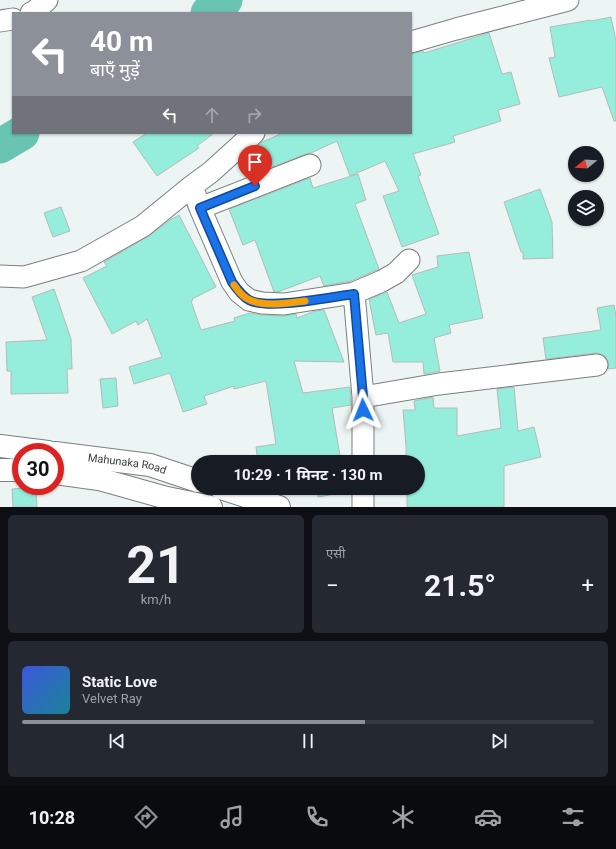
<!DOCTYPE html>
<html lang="hi">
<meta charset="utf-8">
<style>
body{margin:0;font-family:Roboto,"Noto Sans Devanagari",sans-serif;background:#242831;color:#f1f3f6;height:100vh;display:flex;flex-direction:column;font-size:15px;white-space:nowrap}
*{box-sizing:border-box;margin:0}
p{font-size:13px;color:#9ea1a6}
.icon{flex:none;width:22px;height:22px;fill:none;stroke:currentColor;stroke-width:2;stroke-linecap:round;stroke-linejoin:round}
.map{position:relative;height:507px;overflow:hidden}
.sheet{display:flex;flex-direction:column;gap:8px;padding:8px;background:#0d0f14;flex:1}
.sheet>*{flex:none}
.hud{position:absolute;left:12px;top:12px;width:400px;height:122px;border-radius:0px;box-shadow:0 1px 3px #0004;background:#8c9099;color:#fff;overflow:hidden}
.needle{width:26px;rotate:252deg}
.controls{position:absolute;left:568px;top:146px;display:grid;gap:8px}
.controls a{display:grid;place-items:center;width:36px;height:36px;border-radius:50%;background:#171b24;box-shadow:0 1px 3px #0004;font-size:20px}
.speed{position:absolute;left:12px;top:443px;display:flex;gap:8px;font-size:20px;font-weight:700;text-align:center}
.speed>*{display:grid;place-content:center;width:52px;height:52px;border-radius:50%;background:#171b24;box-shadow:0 1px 3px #0004;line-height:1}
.speed .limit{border:6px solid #d22;background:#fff;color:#111}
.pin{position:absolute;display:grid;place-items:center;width:34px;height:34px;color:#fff;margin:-41px -17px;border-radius:50% 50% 50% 0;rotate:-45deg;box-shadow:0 0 4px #0007}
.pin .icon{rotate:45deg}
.me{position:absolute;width:44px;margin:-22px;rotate:358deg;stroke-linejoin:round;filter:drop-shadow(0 0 3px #0008)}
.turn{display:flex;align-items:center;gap:14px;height:84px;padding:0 12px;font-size:18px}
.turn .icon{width:52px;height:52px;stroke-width:2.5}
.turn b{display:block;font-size:28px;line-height:34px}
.lanes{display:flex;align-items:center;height:38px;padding:0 12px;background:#0003;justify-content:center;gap:20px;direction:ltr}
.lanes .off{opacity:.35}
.big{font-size:30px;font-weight:700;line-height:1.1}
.sheet .widget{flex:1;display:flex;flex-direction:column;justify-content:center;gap:6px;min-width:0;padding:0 14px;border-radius:6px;background:#242831}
.sheet .dial{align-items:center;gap:0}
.dial b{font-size:52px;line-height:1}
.song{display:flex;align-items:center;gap:12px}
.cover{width:48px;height:48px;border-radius:6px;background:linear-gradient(135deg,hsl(230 70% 55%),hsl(190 70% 35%))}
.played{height:4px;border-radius:2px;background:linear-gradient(90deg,#8c9099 60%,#363941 60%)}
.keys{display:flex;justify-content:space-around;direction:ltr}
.heat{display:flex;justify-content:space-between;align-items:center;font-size:22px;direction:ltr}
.sheet .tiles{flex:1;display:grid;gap:8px;grid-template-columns:1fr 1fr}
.widget:last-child{grid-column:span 2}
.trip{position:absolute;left:191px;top:455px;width:234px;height:40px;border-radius:20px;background:#171b24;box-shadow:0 1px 3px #0004;font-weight:700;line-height:40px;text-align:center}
.tab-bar{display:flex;height:64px;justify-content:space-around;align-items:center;background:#090b0e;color:#9ea1a6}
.tab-bar .icon{width:28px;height:28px}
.tab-bar .selected{color:#8c9099}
.tab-bar b{font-size:18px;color:#f1f3f6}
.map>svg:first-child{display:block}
</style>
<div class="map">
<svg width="616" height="507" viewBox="0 0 616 507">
<rect width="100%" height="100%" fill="#ecf5f3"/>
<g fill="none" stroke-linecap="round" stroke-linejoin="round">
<path stroke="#6ac4b2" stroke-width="35" d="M208,13L225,0
M0,146L22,133"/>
</g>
<path fill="#94eedb" stroke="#b3bcb9" d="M611,17L616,41V121H614L602,87L559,97L549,58L555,57L550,27L591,20V21Z
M489,33L502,74L511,72L520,104L498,110L501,121L453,136L455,142L413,154L421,175L418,176L439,234L402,247L383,196L399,191L385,161L350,176L337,141L311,153L306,154L246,177L240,162L262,142L283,133H411V54L423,51L424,53Z
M147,133H214L197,146L199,148L157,176L133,142Z
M358,174L366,200L355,204L379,269L351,281L324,286L320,276L278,292H274L255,240L243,245L229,209L310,178L313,188Z
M540,189L552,222L553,258L523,259V252H521L504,202Z
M61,207L70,231L53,237L44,213Z
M179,215L216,287L192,299L193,300L191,301L201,330L235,321L234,318L250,313L261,315L283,316L296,314L297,318L315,311L324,310L344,362L294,361L303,393L350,387L351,405L332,408L341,462H258L256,447L276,444L266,381L234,389V386L204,396L207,404L183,412L170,373L134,384L129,367L162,357L147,319L138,325L136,321L112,334L83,278L107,266L104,262L149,236L170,220Z
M469,252L483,318L449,325L451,333L434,338L440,371L424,374L423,362H393L388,333L376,335L369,299L387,292L399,323L426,314L412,275L438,267L437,256Z
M54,289L71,339L72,369H67L68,393L11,394V371H7L6,342L47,340L32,297Z
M614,305L616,316V368L608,369L609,363L605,356L601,354L596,353L546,359L543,338L601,330L597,308Z
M116,378L118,406L103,408L100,379Z
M514,387L518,431L534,427L541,457L504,466V507H407V488H418V462H406V445L403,410H415L414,401L433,397L434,408H457V436L501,428L497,389Z
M36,487L37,507H13L12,489Z
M317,488H345L346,492L318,497Z"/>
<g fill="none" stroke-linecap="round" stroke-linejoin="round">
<defs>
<path id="street" d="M31,13L35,11L47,0
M0,21L13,19
M411,42L456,29L568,0
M192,186L200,208L232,282L239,292L249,300L262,303L284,304L354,293L382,281L396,273L409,260
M200,208L310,165
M0,276L24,277L81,261L143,226L192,186L211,172L254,133
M354,293L363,397V462
M363,397L439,384L597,365
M363,488V507"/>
<g id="secondary">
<path d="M0,446L48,452"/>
<path id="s1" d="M55,453L150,465L198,481"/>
<path d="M0,470H21"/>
<path d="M55,473L99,479L167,498L211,507"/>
<path d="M221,488L279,507"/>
</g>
</defs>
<use href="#street" stroke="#78807e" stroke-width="23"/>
<use href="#secondary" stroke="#78807e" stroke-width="24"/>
<use href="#street" stroke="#fff" stroke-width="21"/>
<use href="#secondary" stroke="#fff" stroke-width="22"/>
</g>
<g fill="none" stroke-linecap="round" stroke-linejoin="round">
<defs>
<path id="route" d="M255,186L200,208L232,282C237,289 242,296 249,300C269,310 330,297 354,294L363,397V410"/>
</defs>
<use href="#route" stroke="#114b97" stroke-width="10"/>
<use href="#route" stroke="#1a73e8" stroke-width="7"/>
<path stroke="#f59e0b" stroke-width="7" d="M234,285C238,291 244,298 250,300C265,307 289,303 305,301"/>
</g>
<g text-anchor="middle" stroke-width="3" stroke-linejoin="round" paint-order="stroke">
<g font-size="11" fill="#393d3c" stroke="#fff">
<text dy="4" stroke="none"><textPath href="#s1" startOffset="73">Mahunaka Road</textPath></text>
</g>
</g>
</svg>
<div class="controls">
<a><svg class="needle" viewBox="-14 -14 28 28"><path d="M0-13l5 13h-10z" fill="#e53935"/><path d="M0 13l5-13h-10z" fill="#9ea1a6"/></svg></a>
<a><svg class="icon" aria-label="layers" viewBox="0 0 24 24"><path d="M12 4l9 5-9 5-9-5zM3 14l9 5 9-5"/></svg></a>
</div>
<div class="speed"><div class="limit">30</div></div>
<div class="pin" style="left:255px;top:186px;background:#d93025"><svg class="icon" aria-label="arrive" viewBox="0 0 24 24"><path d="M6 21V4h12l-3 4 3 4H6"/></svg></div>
<svg class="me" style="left:363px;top:410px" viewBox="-20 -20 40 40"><path d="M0-17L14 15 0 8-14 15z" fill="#1a73e8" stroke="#fff" stroke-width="4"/></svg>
<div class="trip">10:29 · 1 मिनट · 130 m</div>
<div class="hud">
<div class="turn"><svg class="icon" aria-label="left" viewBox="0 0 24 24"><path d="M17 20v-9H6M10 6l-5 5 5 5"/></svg><div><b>40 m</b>बाएँ मुड़ें</div></div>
<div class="lanes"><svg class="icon" aria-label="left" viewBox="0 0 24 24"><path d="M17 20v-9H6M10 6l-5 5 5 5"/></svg><svg class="icon off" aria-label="ahead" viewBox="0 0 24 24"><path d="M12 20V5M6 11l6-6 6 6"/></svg><svg class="icon off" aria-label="right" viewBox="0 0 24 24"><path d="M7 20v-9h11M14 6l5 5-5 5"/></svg></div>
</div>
</div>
<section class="sheet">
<div class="tiles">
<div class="widget dial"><b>21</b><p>km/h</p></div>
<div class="widget"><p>एसी</p>
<div class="heat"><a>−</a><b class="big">21.5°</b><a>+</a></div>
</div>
<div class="widget">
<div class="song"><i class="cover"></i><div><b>Static Love</b><p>Velvet Ray</p></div></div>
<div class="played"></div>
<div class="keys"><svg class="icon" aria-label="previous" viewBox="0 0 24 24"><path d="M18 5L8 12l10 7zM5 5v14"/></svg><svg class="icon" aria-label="pause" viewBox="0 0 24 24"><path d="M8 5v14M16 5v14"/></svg><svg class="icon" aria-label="next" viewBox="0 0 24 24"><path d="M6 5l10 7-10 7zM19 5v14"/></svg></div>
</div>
</div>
</section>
<nav class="tab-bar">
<b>10:28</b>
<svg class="icon selected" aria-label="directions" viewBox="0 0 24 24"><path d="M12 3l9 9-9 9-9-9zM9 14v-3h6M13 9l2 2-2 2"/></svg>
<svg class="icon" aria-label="music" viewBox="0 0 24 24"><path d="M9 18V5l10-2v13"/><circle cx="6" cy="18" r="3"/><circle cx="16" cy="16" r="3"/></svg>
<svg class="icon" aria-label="phone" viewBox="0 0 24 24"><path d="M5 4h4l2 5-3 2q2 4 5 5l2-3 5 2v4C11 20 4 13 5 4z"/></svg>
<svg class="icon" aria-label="climate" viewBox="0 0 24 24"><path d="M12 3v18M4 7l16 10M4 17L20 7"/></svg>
<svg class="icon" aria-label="car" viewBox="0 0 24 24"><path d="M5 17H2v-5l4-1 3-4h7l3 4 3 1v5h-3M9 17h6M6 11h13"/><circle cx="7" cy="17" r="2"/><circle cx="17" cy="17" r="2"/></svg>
<svg class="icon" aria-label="filters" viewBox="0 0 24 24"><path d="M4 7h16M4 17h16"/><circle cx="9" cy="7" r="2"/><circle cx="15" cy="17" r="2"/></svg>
</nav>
